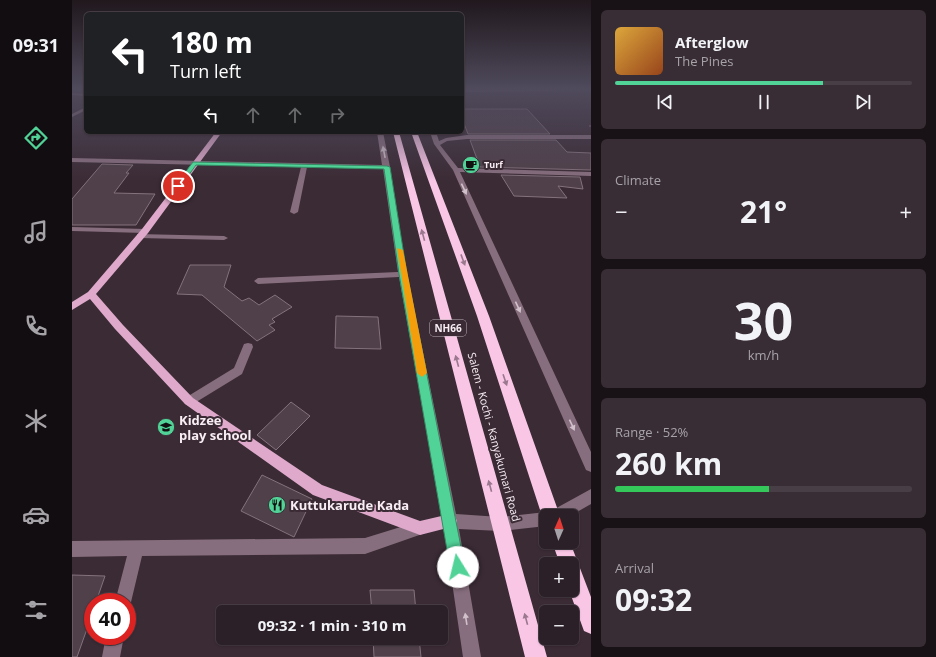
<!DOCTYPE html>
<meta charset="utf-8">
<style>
body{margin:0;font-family:"Open Sans",sans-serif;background:#382d34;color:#f1f3f6;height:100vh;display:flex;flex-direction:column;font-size:15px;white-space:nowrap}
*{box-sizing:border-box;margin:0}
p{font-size:13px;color:#a6a3a8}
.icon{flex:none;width:22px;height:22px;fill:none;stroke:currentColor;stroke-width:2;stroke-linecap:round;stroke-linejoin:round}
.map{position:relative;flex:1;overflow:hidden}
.details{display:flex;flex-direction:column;gap:10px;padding:10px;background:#181216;width:345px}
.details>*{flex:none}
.top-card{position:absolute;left:12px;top:12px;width:380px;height:122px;border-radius:6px;box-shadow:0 1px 3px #0004,0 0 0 1px #483e45;background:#202124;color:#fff;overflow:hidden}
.needle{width:26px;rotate:3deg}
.tools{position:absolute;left:467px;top:509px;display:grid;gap:8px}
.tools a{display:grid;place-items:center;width:40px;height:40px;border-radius:6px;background:#2c2028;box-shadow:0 1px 3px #0004,0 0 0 1px #483e45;font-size:20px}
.speed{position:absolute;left:12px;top:593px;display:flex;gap:8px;font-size:20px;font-weight:700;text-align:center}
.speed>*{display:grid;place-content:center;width:52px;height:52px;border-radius:50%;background:#2c2028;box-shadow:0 1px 3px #0004,0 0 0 1px #483e45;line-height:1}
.speed .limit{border:6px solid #d22;background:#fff;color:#111}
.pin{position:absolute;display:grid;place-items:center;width:34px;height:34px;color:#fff;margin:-17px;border:2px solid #fff;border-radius:50%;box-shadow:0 1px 4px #0007}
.me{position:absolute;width:44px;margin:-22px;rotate:351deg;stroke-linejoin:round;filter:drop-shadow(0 0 3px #0008)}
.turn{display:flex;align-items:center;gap:14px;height:84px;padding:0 20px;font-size:18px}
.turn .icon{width:52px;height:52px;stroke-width:2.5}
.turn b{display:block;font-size:28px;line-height:34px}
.lanes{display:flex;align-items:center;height:38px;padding:0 20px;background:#0003;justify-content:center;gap:20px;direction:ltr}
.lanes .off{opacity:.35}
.big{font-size:30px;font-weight:700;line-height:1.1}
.details .widget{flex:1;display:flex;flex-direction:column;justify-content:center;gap:6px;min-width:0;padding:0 14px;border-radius:6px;background:#382d34}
.details .dial{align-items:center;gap:0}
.dial b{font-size:52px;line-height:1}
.song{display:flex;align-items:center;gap:12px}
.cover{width:48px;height:48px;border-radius:6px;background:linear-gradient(135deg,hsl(40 70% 55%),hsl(20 70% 35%))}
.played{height:4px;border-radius:2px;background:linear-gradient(90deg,#51d398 70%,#483e45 70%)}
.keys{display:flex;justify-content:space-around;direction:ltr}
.heat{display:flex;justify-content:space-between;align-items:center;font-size:22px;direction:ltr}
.charge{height:6px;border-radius:3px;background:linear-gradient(90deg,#34c759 52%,#483e45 0)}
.trip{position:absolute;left:144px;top:605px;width:232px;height:40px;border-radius:6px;background:#2c2028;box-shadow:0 1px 3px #0004,0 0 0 1px #483e45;font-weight:700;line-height:40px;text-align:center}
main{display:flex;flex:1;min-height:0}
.dock{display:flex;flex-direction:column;width:72px;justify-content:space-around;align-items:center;background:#120d10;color:#a6a3a8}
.dock .icon{width:28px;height:28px}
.dock .on{color:#51d398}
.dock b{font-size:18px;color:#f1f3f6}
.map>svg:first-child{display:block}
</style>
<main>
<nav class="dock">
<b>09:31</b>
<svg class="icon on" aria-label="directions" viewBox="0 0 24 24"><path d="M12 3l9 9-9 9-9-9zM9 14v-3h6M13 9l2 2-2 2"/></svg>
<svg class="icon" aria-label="music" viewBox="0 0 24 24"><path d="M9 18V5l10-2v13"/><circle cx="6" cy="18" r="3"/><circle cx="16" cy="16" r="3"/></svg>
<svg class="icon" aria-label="phone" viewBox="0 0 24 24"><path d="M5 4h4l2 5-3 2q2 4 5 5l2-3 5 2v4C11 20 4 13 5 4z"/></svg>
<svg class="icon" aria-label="climate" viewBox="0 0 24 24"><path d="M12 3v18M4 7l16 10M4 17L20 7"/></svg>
<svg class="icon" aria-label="car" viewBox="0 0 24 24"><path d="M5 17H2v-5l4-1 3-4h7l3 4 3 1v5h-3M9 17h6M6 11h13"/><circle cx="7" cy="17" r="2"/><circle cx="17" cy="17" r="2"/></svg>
<svg class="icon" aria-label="filters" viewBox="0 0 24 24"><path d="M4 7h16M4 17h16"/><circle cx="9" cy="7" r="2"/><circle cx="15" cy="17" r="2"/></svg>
</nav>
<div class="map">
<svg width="519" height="657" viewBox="0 0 519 657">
<rect width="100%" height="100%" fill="#3b2b35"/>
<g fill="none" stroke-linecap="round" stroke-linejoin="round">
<path fill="#6d4964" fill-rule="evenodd" d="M517,125H519V127H517Z"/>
</g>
<path fill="#50404a" stroke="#84727d" d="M390,109H455L478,134H396L390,118Z
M398,140H484L495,152L519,153V170L408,167Z
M30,164L61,165L54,173H57L42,193L83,194L64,225H0V199Z
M429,175L508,177L511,189L486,186L495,198L442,196Z
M118,265H159L152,287L170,301L177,298L187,305L203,295L220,307L200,319L203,322L197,325L203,330L185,341L130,295L105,294Z
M264,316L306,317L309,349L263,348Z
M219,402L238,416L204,450L185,435Z
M190,475L240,499L222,537L169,511Z
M0,575L33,576L24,602H21V612L5,657H0Z
M298,590H342L344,612H300Z
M301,638H347L349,657H302Z"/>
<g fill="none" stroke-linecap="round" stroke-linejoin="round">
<path fill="#876e7e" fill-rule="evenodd" d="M390,90H481L483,91L390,92Z
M0,93L14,94V96L0,95Z
M14,107V110L0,117V114Z
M305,132H311L318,167L317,168L335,274L384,514L428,517L474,512L478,513L479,511L519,489V504L498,516H474V526L428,531L387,529L409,657H391L371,521L327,277L186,284L182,281L186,278L326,272L311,169L235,167L226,212L222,214L218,212L229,167L0,162V158L310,165Z
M358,132H364L367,141L374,138L395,135H519V139H395L375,141L368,145L386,168L519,172V176L388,172L519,452V472L514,470L381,170L362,144Z
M0,227L73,229L77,231L73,233L0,231Z
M65,234L152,236L156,238L152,240L68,238H65Z
M176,343L180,344L181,347L170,374L121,404L117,406L113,404L111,401L113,398L162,368L172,344Z
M348,521L353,523L355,528L353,533L293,554L70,556L59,602L55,609V602H43L55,556L0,557V541L293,538Z
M34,636H52L48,657H30Z"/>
<path fill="#dea9cb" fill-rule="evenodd" d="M144,132H150L76,233L24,294L51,325L121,398L250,485L348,521L378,514L383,516L385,521L383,526L348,535L241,495L113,404L43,329L18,299L0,310V302L16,292L70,229Z"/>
<path fill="#f9c6e6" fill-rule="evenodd" d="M321,132H327L475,657H453Z
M339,132H345L417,316L488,516H474V523L470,516L405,316Z
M480,542H498L519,597V634L512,631L497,590H500V564H488Z"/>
</g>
<defs><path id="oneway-solid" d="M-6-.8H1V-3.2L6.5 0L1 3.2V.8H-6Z"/></defs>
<g fill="#d0c1cb">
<use href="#oneway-solid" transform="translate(312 152) rotate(-101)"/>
<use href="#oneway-solid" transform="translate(392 189) rotate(65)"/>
<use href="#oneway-solid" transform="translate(446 307) rotate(65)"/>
<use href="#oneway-solid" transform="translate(500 425) rotate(65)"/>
<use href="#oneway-solid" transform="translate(394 619) rotate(-99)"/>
</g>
<g fill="#9a788e">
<use href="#oneway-solid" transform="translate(351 235) rotate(-105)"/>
<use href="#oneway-solid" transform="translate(391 260) rotate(70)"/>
<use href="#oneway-solid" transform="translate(385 361) rotate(-105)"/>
<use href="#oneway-solid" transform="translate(433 380) rotate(71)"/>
<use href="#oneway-solid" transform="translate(418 486) rotate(-105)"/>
<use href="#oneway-solid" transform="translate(454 619) rotate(-105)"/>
</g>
<linearGradient id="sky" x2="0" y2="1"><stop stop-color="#20181d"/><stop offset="0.49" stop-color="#4f4a5c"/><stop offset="1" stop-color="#4f4a5c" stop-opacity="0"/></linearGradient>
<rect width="519" height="181" fill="url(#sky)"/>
<path fill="#51d398" stroke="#358963" d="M121,162L315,166L318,167L335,274L393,567L391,572L386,574L381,572L378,567L327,274L312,169L124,165L108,187H104L103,186Z"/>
<path fill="#f59e0b" d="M325,248L331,250L355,373L350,377L345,373Z"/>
<defs>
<symbol id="cafe-disc" viewBox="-11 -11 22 22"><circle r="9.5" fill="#51d398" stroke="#3b2b35"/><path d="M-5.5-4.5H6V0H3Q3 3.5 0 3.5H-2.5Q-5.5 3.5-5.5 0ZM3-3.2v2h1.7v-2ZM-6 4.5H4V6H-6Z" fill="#111"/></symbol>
<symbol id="school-disc" viewBox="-11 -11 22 22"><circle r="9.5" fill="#51d398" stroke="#3b2b35"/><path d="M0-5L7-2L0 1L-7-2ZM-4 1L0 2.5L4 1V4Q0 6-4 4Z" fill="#111"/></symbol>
<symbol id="restaurant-disc" viewBox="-11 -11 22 22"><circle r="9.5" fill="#51d398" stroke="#3b2b35"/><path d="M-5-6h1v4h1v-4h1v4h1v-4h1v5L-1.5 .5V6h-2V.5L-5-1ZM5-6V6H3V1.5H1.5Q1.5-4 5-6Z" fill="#111"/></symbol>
</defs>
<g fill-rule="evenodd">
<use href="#cafe-disc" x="389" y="155" width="20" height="20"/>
<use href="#school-disc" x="84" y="417" width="20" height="20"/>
<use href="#restaurant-disc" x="195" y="495" width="20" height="20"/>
</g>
<g text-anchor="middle" stroke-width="4" stroke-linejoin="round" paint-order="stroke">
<g font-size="9" font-weight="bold" fill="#f8eef4" stroke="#3b2b35" text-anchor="start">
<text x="412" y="168">Turf</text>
</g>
<rect fill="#3b2b35" stroke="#bfb4bb" stroke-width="1" x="358" y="320" width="36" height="16" rx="3"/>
<g font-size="10" font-weight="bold" fill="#f8eef4">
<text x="376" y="332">NH66</text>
</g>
<g font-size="11" fill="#f8eef4" stroke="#3b2b35">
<text transform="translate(422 437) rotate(75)" y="4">Salem - Kochi - Kanyakumari Road</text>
</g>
<g font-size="13" font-weight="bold" fill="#f8eef4" stroke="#3b2b35" text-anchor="start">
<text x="107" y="425">Kidzee<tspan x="107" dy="15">play school</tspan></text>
<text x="218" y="510">Kuttukarude Kada</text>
</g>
</g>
</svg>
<div class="tools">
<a><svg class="needle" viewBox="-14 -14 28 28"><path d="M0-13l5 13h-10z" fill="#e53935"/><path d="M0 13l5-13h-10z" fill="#a6a3a8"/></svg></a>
<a>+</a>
<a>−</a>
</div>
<div class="speed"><div class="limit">40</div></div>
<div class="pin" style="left:106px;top:186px;background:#d93025"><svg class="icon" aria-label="arrive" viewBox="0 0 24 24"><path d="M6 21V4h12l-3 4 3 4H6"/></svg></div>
<svg class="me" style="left:386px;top:567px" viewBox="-20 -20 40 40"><circle r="19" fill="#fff"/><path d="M0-13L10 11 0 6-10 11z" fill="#51d398"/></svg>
<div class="trip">09:32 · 1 min · 310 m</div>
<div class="top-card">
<div class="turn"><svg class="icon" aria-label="left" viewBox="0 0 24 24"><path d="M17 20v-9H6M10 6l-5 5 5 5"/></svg><div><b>180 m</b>Turn left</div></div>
<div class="lanes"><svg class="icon" aria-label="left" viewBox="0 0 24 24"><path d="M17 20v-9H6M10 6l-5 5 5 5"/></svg><svg class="icon off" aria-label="ahead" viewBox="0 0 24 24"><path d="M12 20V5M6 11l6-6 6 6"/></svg><svg class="icon off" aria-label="ahead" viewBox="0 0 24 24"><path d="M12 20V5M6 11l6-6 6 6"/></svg><svg class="icon off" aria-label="right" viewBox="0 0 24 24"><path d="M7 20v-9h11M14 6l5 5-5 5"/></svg></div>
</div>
</div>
<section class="details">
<div class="widget">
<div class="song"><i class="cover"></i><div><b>Afterglow</b><p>The Pines</p></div></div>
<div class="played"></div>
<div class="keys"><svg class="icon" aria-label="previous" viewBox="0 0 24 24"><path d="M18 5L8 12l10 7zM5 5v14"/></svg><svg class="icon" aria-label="pause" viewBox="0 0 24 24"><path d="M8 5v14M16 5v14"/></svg><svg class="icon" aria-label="next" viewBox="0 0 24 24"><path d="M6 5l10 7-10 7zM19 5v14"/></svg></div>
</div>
<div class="widget"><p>Climate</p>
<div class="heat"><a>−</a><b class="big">21°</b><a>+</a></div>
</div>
<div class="widget dial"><b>30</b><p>km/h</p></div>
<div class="widget"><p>Range · 52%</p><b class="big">260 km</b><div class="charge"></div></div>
<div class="widget"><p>Arrival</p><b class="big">09:32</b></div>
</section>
</main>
